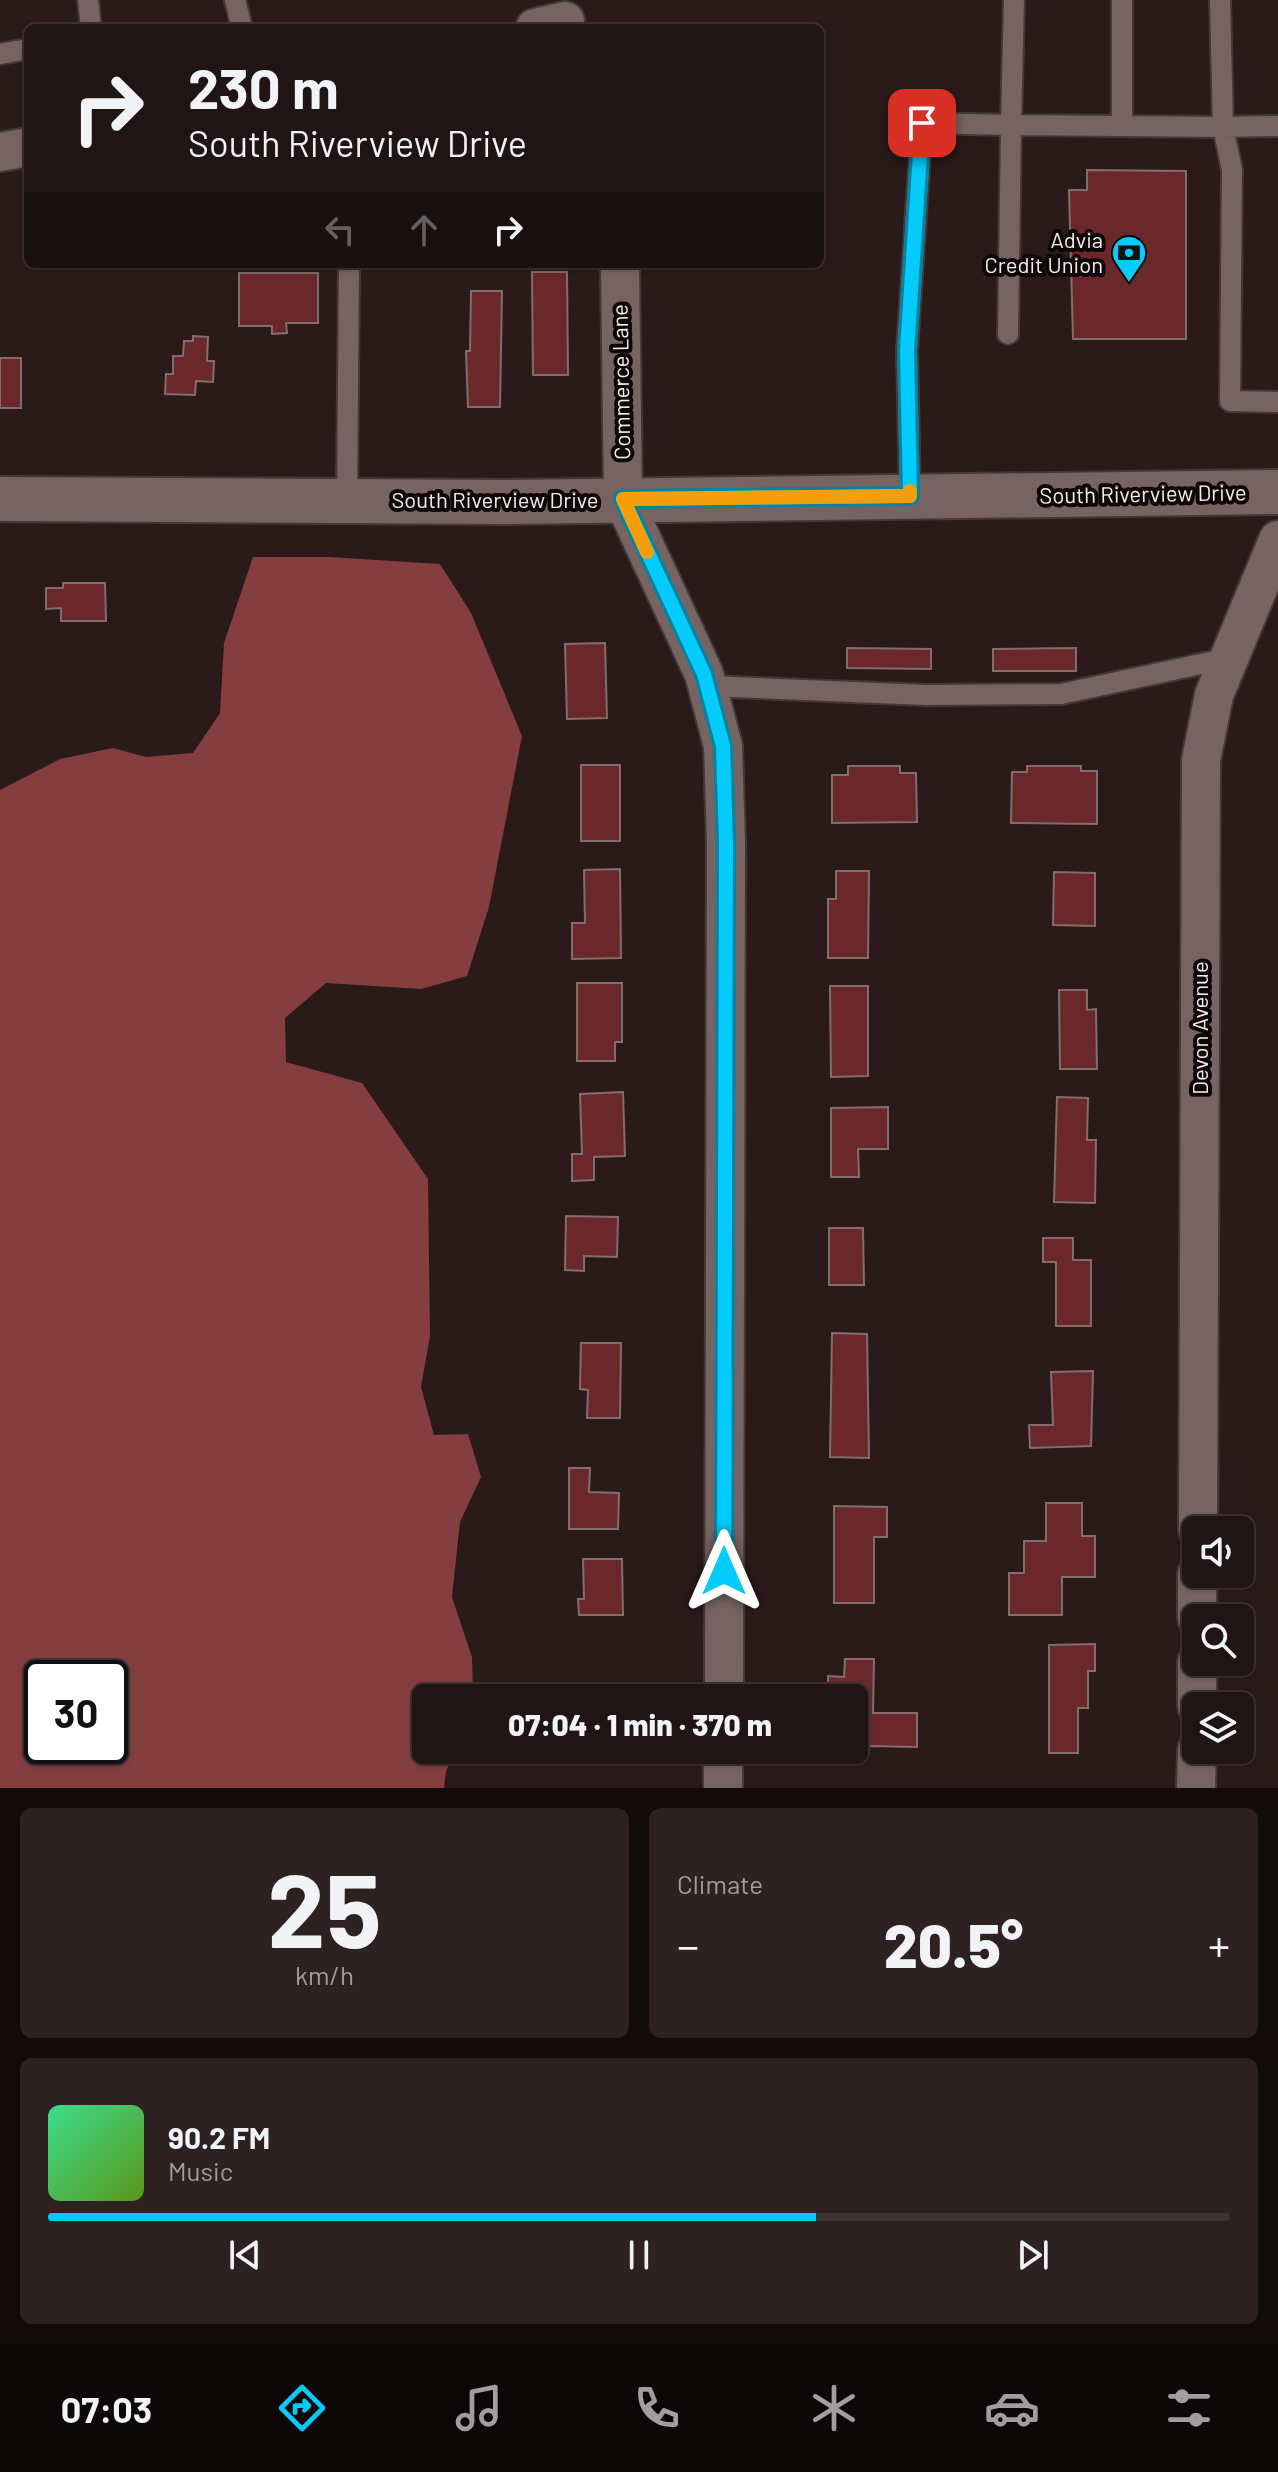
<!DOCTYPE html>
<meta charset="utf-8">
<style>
body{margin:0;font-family:Barlow,sans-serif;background:#2d2122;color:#f1f3f6;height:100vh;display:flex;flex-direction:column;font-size:30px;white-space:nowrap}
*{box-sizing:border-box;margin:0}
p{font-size:26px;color:#a29ea0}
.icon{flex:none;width:44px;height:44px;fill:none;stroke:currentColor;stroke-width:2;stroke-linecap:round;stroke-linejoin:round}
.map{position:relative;height:1788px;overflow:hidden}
.panel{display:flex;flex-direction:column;gap:20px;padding:20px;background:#120b0b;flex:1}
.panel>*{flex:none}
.guide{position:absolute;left:24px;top:24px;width:800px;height:244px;border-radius:12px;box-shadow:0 2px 6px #0004,0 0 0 2px #3d3334;background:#201414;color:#f1f3f6;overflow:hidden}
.fabs{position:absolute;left:1182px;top:1516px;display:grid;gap:16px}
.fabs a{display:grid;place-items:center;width:72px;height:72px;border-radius:12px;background:#201414;box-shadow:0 2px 6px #0004,0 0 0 2px #3d3334;font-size:40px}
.speed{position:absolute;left:24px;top:1660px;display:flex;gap:16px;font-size:40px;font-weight:700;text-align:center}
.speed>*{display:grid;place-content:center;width:104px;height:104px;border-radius:50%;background:#201414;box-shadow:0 2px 6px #0004,0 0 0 2px #3d3334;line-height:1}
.speed .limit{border:4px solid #111;border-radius:12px;background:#fff;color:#111}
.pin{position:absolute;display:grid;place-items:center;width:68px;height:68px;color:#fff;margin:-34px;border-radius:16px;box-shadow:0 4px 12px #0006}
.me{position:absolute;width:88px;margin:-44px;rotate:0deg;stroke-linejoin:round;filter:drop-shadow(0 0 6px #0008)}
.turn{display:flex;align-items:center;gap:28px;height:168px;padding:0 32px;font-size:36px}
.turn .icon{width:104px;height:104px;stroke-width:2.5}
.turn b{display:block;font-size:56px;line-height:68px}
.lanes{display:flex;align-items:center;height:76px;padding:0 32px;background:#0003;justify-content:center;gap:40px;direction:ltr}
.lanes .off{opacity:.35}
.big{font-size:60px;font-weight:800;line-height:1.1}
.panel .widget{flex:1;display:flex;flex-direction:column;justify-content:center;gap:12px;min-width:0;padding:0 28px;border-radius:12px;background:#2d2122}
.panel .dial{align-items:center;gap:0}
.dial b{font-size:104px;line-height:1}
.song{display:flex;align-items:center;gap:24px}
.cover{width:96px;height:96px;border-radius:12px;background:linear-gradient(135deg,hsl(150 70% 55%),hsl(90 70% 35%))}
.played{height:8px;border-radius:4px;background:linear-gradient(90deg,#04cbf9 65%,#3d3334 65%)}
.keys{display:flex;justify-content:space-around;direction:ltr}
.heat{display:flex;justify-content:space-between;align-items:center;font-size:44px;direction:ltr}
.panel .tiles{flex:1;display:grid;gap:20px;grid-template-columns:1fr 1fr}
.widget:last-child{grid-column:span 2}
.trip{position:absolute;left:412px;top:1684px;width:456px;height:80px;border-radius:12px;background:#201414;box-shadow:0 2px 6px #0004,0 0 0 2px #3d3334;font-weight:800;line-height:80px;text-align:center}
.dock{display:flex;height:128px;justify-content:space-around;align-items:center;background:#0d0808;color:#a29ea0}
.dock .icon{width:56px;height:56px}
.dock .active{color:#04cbf9}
.dock b{font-size:36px;color:#f1f3f6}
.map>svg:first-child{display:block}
</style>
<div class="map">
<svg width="1278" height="1788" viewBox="0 0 1278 1788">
<rect width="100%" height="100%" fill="#2b1a1a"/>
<path fill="#843e40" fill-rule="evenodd" d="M253,557H329L440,564L471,613L522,736L489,907L467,976L421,989L326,983L285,1018L286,1062L362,1083L428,1179L430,1336L421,1387L434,1435L468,1434L481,1477L460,1522L452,1597L472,1657L473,1698H426V1750H456L446,1771L444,1788H0V790L60,759L113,748L146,757L193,753L220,713L224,643ZM42,1678H110V1746H42Z"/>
<path fill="#6a282b" stroke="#826d6c" stroke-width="2" d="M1087,170L1186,171V339H1073L1069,190H1087Z
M532,272H567L568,375H533Z
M239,273H318V323H286L287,333L272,334V326H239Z
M471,291H502L500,407H468L466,351H470Z
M193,336L208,337L207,361H214L213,382L196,381L195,395L165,394L166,374H173V356H183L184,341H193Z
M0,358H21V408H0Z
M63,583H105L106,621H61V608L46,609V588H63Z
M605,643L607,718L567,719L565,644Z
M847,648L931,649V669L847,668Z
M1076,648V671H993V649Z
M581,765H620V841H581Z
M848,766H900V773H916L917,822L832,823V775H848Z
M1027,766H1081V771H1097V824L1011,823L1012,772H1027Z
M620,869L621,958L572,959V923H585L584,870Z
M836,871H869L868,958H828V899H836Z
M1054,872L1095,873V926L1053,925Z
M577,983H622V1042H615V1061H577Z
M830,986H868V1076L831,1077Z
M1059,990H1087V1010L1096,1009L1097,1069H1060Z
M623,1092L625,1156L594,1157V1180L572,1181V1154H582L580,1094Z
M1057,1097L1088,1098L1087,1140H1096L1095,1203L1054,1202Z
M888,1107V1149H858L859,1177H831V1108Z
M566,1216L618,1217L617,1257L584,1256V1271L565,1270Z
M829,1228H863L864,1285H829Z
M1043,1238H1073V1260H1091V1326H1056V1262H1043Z
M832,1333L867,1334L869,1458L830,1457Z
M581,1343H621L620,1418H587L588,1390L580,1389Z
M1093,1371L1091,1446L1030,1448L1029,1425H1053L1051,1372Z
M569,1468H590L589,1492L619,1493L618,1529H569Z
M1046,1503H1082V1536H1095V1577H1062V1615H1009V1573H1024V1541H1046Z
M834,1506L887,1507V1537H874V1603H834Z
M583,1559H622L623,1615H579L578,1599H584Z
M1095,1644V1671H1088V1708H1078V1753H1049V1645Z
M845,1659H874L873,1713H917V1747L869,1746L868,1756L827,1755V1750H854V1698H828V1676L844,1677Z
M584,1683H618L619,1698H585Z
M585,1750H612V1758L585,1759Z"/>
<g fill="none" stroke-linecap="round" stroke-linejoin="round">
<defs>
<path id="service" d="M88,0L91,28
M235,0L242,28
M1122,0V125
M1220,0L1223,127L1278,126
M0,54L28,49
M1008,334L1011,125L1223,127L1232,170L1230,401L1278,402
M910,496L907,350L922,123L1011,125L1014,0
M347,501L349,264
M708,686L926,695L1061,694L1229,658"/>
<path id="minor" d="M535,28L565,21
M0,152L28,147
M620,264L623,499L704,674L723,746L726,842L724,1698
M1198,1530L1201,760L1214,695L1278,540
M1197,1618V1574
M1197,1706V1662
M723,1788V1750
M1196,1788L1197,1750"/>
<path id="tertiary" d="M0,499L503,502L1278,492"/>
</defs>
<use href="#service" stroke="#453838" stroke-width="24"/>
<use href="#minor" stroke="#453838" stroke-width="42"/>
<use href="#tertiary" stroke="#453838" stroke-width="48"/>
<use href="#service" stroke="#776362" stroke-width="20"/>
<use href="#minor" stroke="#776362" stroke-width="38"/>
<use href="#tertiary" stroke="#776362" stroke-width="44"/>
</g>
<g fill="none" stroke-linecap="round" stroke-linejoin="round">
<defs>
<path id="route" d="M724,1571L726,842L723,746L704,674L623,499L910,496L907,350L922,123"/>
</defs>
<use href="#route" stroke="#0384a2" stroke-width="20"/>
<use href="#route" stroke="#04cbf9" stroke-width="14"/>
<path stroke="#f59e0b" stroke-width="14" d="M647,552L623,499L910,496V491"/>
</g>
<defs>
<symbol id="bank-pin" viewBox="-11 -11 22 30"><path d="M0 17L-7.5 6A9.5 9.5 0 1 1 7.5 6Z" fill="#04cbf9" stroke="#0e0707"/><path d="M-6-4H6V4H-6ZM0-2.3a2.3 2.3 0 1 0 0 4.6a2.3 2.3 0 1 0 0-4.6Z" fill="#111"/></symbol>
</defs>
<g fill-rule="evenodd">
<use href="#bank-pin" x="1109" y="233" width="40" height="54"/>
</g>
<g text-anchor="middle" stroke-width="8" stroke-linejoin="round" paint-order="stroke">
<g font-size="22" fill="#f8eceb" stroke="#0e0707" text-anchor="end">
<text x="1103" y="248">Advia<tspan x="1103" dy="25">Credit Union</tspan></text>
</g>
<g font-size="22" fill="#f8eceb" stroke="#0e0707">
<text transform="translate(621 382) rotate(-91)" y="8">Commerce Lane</text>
<text transform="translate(1143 494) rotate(-1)" y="8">South Riverview Drive</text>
<text x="495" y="508">South Riverview Drive</text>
<text transform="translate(1200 1028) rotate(-90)" y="8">Devon Avenue</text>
</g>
</g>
</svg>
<div class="fabs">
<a><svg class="icon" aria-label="sound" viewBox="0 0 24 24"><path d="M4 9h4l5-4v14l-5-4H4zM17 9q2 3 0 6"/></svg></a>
<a><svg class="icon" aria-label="search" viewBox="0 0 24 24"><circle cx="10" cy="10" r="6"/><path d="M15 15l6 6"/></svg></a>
<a><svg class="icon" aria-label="layers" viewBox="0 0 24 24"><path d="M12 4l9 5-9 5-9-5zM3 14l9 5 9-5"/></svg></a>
</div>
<div class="speed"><div class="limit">30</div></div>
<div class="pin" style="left:922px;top:123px;background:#d93025"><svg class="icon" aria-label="arrive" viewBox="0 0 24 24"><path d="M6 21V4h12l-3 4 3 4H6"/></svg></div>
<svg class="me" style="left:724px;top:1571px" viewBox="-20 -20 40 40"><path d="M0-17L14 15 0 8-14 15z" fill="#04cbf9" stroke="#fff" stroke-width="4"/></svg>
<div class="trip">07:04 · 1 min · 370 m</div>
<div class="guide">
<div class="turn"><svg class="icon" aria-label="right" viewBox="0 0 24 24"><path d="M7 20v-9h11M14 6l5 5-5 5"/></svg><div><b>230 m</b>South Riverview Drive</div></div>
<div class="lanes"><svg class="icon off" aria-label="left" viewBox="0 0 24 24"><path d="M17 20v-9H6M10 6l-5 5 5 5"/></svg><svg class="icon off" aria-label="ahead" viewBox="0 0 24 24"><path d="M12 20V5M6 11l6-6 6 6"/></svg><svg class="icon" aria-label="right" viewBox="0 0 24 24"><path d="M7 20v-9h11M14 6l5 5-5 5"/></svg></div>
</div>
</div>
<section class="panel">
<div class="tiles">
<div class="widget dial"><b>25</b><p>km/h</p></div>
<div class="widget"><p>Climate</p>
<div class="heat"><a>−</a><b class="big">20.5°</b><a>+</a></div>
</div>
<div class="widget">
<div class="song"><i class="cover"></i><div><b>90.2 FM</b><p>Music</p></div></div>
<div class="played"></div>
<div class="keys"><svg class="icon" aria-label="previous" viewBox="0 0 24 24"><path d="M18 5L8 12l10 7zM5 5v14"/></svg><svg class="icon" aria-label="pause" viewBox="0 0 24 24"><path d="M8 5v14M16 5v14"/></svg><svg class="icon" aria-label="next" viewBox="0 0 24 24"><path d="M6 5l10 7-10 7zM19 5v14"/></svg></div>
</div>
</div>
</section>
<nav class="dock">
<b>07:03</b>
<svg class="icon active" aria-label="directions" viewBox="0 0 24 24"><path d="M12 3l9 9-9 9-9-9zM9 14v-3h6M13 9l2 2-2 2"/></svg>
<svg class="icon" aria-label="music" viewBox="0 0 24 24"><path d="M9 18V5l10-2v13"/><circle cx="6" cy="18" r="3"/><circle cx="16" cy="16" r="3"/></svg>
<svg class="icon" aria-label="phone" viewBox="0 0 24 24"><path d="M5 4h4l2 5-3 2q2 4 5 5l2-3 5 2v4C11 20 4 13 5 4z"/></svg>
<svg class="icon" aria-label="climate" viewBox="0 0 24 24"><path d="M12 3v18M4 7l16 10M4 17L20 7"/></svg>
<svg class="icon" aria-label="car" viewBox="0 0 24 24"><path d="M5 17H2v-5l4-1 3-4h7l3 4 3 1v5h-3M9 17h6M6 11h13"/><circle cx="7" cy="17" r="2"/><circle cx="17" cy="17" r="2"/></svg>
<svg class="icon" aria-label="filters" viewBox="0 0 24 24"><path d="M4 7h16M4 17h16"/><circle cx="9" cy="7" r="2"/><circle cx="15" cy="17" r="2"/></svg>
</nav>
